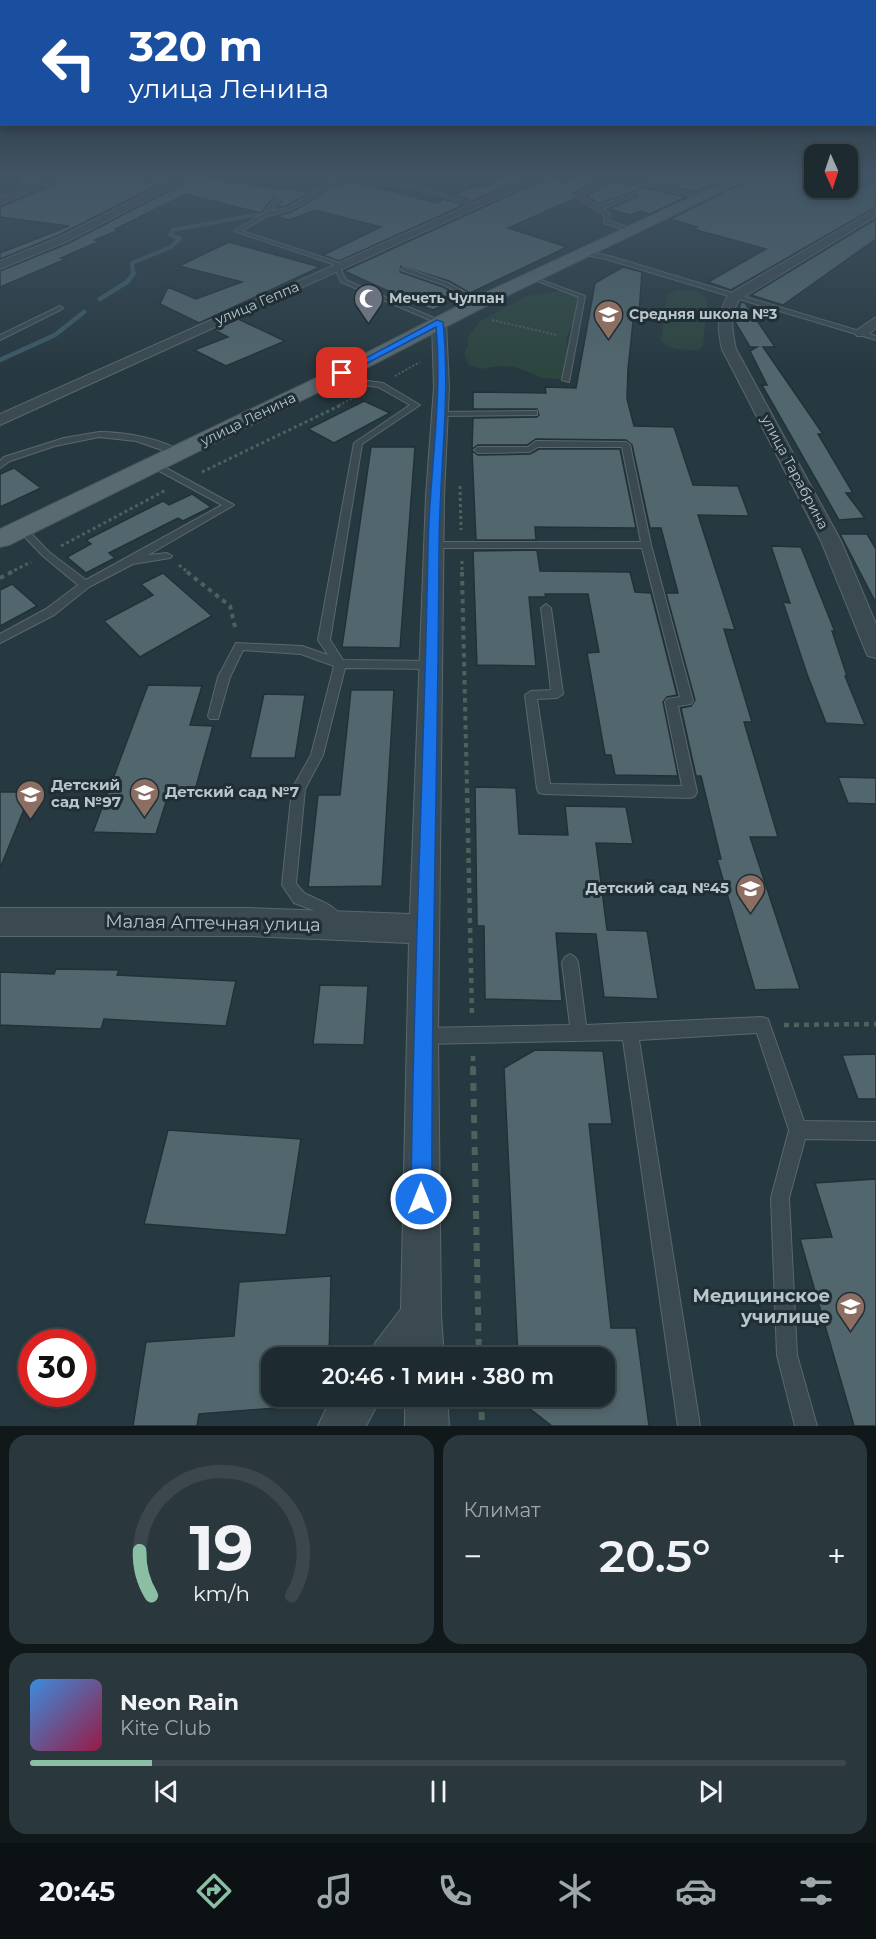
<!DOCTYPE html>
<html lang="ru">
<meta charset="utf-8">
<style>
body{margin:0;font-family:Montserrat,sans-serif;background:#2a373c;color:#f1f3f6;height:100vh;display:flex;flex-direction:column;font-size:22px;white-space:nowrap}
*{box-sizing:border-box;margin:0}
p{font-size:20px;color:#a0a7ab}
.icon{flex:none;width:33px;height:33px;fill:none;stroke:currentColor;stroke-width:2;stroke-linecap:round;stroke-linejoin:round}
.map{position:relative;height:1426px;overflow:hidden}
.side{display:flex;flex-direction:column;gap:9px;padding:9px;background:#10181a;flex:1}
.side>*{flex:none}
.top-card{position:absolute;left:0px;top:0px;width:876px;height:126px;box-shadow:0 3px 9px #0003,0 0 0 2px #3b474c;background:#1a4fa0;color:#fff;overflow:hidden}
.needle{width:39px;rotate:177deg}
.tools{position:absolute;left:804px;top:144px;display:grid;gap:12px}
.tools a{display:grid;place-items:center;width:54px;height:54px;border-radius:12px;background:#1d2b30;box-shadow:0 3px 9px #0003,0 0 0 2px #3b474c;font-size:30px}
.speed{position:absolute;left:18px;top:1329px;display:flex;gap:12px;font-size:30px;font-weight:700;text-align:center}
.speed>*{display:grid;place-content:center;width:78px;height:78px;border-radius:50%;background:#1d2b30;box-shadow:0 3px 9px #0003,0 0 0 2px #3b474c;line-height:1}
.speed .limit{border:9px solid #d22;background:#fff;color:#111}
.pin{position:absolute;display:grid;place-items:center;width:51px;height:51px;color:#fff;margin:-26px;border-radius:12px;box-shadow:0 3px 9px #0006}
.me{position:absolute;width:66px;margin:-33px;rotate:0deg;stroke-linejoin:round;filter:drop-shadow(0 0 4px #0008)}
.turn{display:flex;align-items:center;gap:21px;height:126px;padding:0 30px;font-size:27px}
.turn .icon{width:78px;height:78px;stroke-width:2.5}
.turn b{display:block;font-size:42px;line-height:51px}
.big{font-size:45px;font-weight:600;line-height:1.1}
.side .widget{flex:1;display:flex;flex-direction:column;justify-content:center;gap:9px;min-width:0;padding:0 21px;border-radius:18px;background:#2a373c}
.side .dial{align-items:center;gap:0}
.dial svg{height:156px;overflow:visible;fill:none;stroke:#3b474c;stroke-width:7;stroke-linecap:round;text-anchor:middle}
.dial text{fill:#f1f3f6;stroke:none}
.song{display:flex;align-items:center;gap:18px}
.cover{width:72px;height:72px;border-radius:9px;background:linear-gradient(135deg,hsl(210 70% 55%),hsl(340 70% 35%))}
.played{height:6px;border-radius:3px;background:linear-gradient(90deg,#8abfa5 15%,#3b474c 15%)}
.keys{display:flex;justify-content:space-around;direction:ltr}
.heat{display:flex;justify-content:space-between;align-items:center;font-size:33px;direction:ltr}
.side .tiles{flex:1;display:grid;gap:9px;grid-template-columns:1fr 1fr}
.widget:last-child{grid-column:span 2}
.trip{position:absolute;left:261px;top:1347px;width:354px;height:60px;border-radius:18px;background:#1d2b30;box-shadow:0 3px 9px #0003,0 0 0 2px #3b474c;font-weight:600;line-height:60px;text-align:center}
.dock{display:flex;height:96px;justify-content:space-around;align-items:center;background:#0c1113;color:#a0a7ab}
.dock .icon{width:42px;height:42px}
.dock .selected{color:#8abfa5}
.dock b{font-size:27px;color:#f1f3f6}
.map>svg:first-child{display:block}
</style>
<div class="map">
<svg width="876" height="1426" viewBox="0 0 876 1426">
<rect width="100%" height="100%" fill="#273940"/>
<path fill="#2c453f" d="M565,290L575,292C585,313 573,321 566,339C569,354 569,366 561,379L542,378L516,367L499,366L481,369L469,365L464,354L468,346V337L479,322L527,296Z
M678,290L696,291L708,299L703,345L699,350C686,350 668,351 661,340L667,294Z"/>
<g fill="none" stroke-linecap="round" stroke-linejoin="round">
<path stroke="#3b5a66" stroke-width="4" d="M133,275L132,263L171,247L180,238L170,235L173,230L266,213L296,201L345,173"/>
<path stroke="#3b5a66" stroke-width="4.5" d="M100,299L127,282L134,273
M0,360L55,335L84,312"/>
</g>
<path fill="#52676d" stroke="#223137" stroke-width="1.5" d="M20,173H57L26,185L19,183Z
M76,173H142L144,184L150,181L152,173L180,174L59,235L0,259V253L69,226L0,217V207L46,188H44Z
M516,173L533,174L473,201L454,195L477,186L478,189Z
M639,173H738L697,192L639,179Z
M762,173H794L814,177V188L849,194L876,180V207L731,290L708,282L766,249L693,229L697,227L670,219Z
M586,174L603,179L574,193V199L508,228L567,247L470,293L449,281L401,266L400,272L443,287L461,297L433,310L391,294L393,293L344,271L549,177L564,181Z
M197,176L279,189L283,187L309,193L286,206L276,208L283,199L274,197L261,213L186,194L115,229L119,230L95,240L100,241L61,258L66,259L0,287V271L69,243Z
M351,180L436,203L444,199L464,205L339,261L323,255L381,227L315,210L289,220L276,216L292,212L338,184Z
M614,181L686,197L650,214L640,211L630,215L609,209L637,196V190L599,204L586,196Z
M876,219V239L783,305L751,295Z
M229,242L320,267L199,323L160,304L168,287L196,299L242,282L179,266Z
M623,267L642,272L639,313H634L628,369L627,399L634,426L674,427L693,485L738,486L749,516L698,515L735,630L724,629L752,722H744L778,837H750L800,989L755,990L717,859H721L701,776H696L681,708L691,706L695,700L666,593H678L661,528H650L632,445L626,440L536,439L527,445H478L472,449L473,418L537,417L539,415L537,409H473V392L546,393L545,387L576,388L595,283Z
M741,302L745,303L775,347H763L823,434H818L853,493H846L865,518L839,520L762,385H767L750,351L757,347H750L735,322Z
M238,319L285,341L226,366L194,350L228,337L214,330Z
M364,401L390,413L334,443L308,429Z
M371,447H415L400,648L342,647Z
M539,449H620L636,528L535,527L536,540H476L472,451L478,455L530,454Z
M14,468L41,488L0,507V474Z
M192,494L211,507L183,521L178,518L109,553L115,558L86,573L67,557L91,544L86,540L163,501L169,505Z
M840,534H867L876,549V603Z
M771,546L801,547L835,632L832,631L847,676H845L865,725L826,723L807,674L783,602L790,603Z
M537,550L540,571L630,572L635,592L651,593L677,695L667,697L663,702L678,776L615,775L611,755H605L587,653L599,652L588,594H545L546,597H529L536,666L477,665L473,551Z
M163,573L212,616L140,657L104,621L153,595L141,584Z
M12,584L37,606L0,626V590Z
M148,685L202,686L190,725L213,726L195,790L170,789L156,834L93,832Z
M351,690H394L382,886L308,887L318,795H340Z
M264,694L305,695L295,758H250Z
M838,777L876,778V804L848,803Z
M475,787L516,788L519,834L568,835L565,806L626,807L633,844L596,843L607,930L647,931L658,999L604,997L596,934L556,933L562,1001L485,999L484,926H477Z
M0,792H31L1,866H0Z
M56,969L119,970L117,975L236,981L226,1026L104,1019L101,1029L0,1025V972L54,974Z
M320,985L368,986L364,1045L313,1044Z
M535,1050L603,1051L612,1124H589L611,1328H636L649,1426H552L521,1402L520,1396H604V1358H518L504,1068Z
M876,1054V1099H858L842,1055Z
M168,1130L301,1139L286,1235L144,1224Z
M876,1179V1426H854L800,1239L832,1237L815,1183Z
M331,1276L329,1358H272V1396H327V1404L199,1414L197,1426H133L146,1342L234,1336L239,1282Z"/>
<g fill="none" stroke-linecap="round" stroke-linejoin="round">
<defs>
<path id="lane" d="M362,173H368L480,205L475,206Z
M590,173L614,176L706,196L703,198L614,179L581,196L599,206L636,192V194L603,209L610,213L609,221L633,229L631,232L604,223V214L575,197V195L609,178Z
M332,183L336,184L291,210L267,216L242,231L337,262L346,280L441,321V323H437L341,282L333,264L234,231L263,214L276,198L281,199L270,212L287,208Z
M583,251L609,256L876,336V340L606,259L581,254Z
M403,267L448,283L483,302L478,303L444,285L401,270Z
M530,276L585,296L569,382L562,380L579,297L530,278Z
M60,306L63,308L62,309L0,340V335Z
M339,371H345L361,380L383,383L420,405L362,444L330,640L343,660L432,661L438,665L432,669L345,668L323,755L305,789L296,883C299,887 302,892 306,894C320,901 337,905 344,921L342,926L337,928L313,910L294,903L282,885L292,789L311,755L334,666L301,654L243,650L230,677L218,719H210L208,716L218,677L236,643L302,646L328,655L318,640L354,443L410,405L378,387L356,384L339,375Z
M534,411H537V415L442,416L438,414L442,412Z
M99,432C124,432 163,438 183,453L176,455L136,441L99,437L55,446L10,461L0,468V461L4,457L64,438Z
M536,441L626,442L630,445L651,545L693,701L691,704L678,706L697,792L695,796L690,798L544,794L539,793L537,789L525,695L531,691L551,690L541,608L546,604L551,608L563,694L557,698L537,699L550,784L682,786L665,702L667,699L680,697L642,548H433L428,545L433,542H641L622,447H538L530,452L478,453L474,450L478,447H528Z
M155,462L234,505L148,555L167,553L172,556L170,558L133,564L89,587L54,615L0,643V634L46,609L78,585L43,556L19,531V527H25L49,552L86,580L222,505L152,467L151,465Z
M570,954L575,957L578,962L586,1025L762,1017L768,1019L770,1025L804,1121L876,1122V1140L805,1139L789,1198L797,1355L817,1426H795L777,1355L771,1198L789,1130L757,1033L639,1040L700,1426H678L623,1040L423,1044L417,1042L415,1036L417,1030L423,1028L570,1025L562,962L565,957Z"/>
<path id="street" d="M62,173H74L0,204V197Z
M187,173H198L68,241L0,269V261L60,237Z
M541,173H553L0,425V414Z
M876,209V216L739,300C729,316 732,331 736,349L841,541L876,624V658L868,656L865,650L821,541L722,349C717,327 717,313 729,294Z
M876,317V328L867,336H857L855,333L857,330Z
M439,318L446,322L449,387L444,496L438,1036L441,1315L444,1358H370L375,1343L401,1309L409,943L249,936H0V908H249L410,914L426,496L434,387L432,322Z
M335,1396H382L366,1426H318L325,1411Z
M405,1396H447L449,1426H405Z"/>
<path id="primary" d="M743,173H760L486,306L349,377L9,545L0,547V529L335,369L474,298Z"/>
</defs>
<use href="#lane" stroke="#59686d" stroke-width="2"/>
<use href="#street" stroke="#59686d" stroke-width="2"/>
<use href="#primary" stroke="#48565c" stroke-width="2"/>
<path stroke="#4b625d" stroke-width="2" stroke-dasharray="2 2" stroke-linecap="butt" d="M492,320L557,335
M395,376L420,362
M339,405L354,398"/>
<path stroke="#4b625d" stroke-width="3" stroke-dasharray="3 3" stroke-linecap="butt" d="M202,472L343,404
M460,486L461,530
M61,546L166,490
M462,561V573
M179,565L189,573
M9,573L31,562"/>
<path stroke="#4b625d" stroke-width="4" stroke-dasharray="4.5 4.5" stroke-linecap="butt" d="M187,572L230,606L236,631
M462,572L467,789
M0,578L12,572"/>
<path stroke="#4b625d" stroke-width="4.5" stroke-dasharray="5 5" stroke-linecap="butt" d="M467,788L472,1016
M784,1025L876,1024
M473,1056V1068"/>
<path stroke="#4b625d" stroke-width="6" stroke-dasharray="8 8" stroke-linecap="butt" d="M473,1067L479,1358
M481,1396L482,1426"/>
<use href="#lane" fill="#3b4a50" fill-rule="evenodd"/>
<use href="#street" fill="#3b4a50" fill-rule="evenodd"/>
<use href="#primary" fill="#596a70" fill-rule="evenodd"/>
</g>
<linearGradient id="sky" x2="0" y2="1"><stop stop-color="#151f23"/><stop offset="0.47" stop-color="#415464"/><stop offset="1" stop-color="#415464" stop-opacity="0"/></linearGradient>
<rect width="876" height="372" fill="url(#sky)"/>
<path fill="#1a73e8" stroke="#114b97" stroke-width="1.5" d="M437,320L443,322C451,398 439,473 439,549C438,766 431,982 432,1199L429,1206L421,1209L414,1206L411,1199C413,982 424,766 428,549C429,475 443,401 436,327L345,375L338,373Z"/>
<defs>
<symbol id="mosque-pin" viewBox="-11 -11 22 30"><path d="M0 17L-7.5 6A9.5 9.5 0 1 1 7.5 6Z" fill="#6b7280" stroke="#202f35"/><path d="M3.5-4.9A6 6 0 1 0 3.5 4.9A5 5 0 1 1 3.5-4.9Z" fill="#fff"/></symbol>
<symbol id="school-pin" viewBox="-11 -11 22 30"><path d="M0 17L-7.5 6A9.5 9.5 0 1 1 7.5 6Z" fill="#8d6e63" stroke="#202f35"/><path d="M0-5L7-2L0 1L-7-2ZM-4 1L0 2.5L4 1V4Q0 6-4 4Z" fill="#fff"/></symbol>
<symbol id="university-pin" viewBox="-11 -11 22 30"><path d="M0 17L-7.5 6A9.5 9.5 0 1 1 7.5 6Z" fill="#8d6e63" stroke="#202f35"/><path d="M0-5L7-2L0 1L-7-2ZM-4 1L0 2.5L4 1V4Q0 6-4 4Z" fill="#fff"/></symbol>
</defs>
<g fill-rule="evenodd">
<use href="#mosque-pin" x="352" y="282" width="33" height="45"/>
<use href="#school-pin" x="592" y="298" width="33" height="45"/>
<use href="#school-pin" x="128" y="776" width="33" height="45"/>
<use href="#school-pin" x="14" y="778" width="33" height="45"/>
<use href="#school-pin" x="734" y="872" width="33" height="45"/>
<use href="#university-pin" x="834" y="1290" width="33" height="45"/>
</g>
<g text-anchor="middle" stroke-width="6" stroke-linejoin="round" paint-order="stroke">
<g font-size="14" font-weight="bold" fill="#b8c5ca" stroke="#202f35" text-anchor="start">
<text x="389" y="303">Мечеть Чулпан</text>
<text x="629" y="319">Средняя школа №3</text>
</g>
<g font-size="14" fill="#b8c5ca" stroke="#202f35">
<text transform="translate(257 303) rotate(-23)" y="5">улица Геппа</text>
<text transform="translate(248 419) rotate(-26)" y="5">улица Ленина</text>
<text transform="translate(795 472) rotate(62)" y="5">улица Тарабрина</text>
</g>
<g font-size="15" font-weight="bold" fill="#b8c5ca" stroke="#202f35" text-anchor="start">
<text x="51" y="790">Детский<tspan x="51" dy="17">сад №97</tspan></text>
<text x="165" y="797">Детский сад №7</text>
<text x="729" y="893" text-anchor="end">Детский сад №45</text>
</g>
<g font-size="18" fill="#b8c5ca" stroke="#202f35">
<text transform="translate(213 923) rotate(1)" y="6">Малая Аптечная улица</text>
</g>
<g font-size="18" font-weight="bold" fill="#b8c5ca" stroke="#202f35" text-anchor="end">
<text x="830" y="1302">Медицинское<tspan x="830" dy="21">училище</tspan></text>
</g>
</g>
</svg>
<div class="tools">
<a><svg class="needle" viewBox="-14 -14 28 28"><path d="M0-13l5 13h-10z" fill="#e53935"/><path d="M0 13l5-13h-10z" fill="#a0a7ab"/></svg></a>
</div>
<div class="speed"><div class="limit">30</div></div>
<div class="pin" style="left:342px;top:373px;background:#d93025"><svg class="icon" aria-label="arrive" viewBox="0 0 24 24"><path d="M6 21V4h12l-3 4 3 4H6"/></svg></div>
<svg class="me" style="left:421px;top:1199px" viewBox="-20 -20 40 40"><circle r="17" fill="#1a73e8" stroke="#fff" stroke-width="3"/><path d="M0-11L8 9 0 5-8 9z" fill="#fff"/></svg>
<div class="trip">20:46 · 1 мин · 380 m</div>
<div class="top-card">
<div class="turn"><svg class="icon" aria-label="left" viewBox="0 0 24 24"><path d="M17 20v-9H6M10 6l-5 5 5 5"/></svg><div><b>320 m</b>улица Ленина</div></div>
</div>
</div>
<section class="side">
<div class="tiles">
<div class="widget dial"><svg viewBox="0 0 100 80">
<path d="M14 69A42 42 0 1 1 86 69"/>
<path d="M14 69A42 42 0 0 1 8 46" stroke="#8abfa5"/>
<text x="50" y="56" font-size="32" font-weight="700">19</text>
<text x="50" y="72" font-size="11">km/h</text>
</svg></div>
<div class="widget"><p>Климат</p>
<div class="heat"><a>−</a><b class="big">20.5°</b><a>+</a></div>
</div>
<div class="widget">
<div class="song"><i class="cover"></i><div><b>Neon Rain</b><p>Kite Club</p></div></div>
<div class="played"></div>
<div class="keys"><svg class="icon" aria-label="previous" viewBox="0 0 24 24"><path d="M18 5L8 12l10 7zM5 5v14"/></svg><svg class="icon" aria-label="pause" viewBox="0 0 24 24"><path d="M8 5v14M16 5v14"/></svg><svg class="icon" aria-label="next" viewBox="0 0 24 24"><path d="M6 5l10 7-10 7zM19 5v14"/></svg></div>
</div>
</div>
</section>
<nav class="dock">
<b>20:45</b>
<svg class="icon selected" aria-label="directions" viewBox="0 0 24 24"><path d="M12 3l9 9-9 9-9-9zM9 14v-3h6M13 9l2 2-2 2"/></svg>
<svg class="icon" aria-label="music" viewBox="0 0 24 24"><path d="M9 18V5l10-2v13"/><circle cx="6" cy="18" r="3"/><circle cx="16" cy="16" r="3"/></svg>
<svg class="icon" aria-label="phone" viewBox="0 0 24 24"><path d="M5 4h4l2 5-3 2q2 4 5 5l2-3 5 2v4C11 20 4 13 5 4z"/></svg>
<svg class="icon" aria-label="climate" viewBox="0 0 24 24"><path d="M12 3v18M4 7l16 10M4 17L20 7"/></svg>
<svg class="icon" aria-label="car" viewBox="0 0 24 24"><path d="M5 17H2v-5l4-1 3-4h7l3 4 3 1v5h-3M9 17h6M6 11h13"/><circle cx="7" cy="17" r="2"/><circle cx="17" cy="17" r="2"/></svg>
<svg class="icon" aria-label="filters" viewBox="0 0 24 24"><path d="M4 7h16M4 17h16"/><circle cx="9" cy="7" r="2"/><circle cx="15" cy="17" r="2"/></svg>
</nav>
